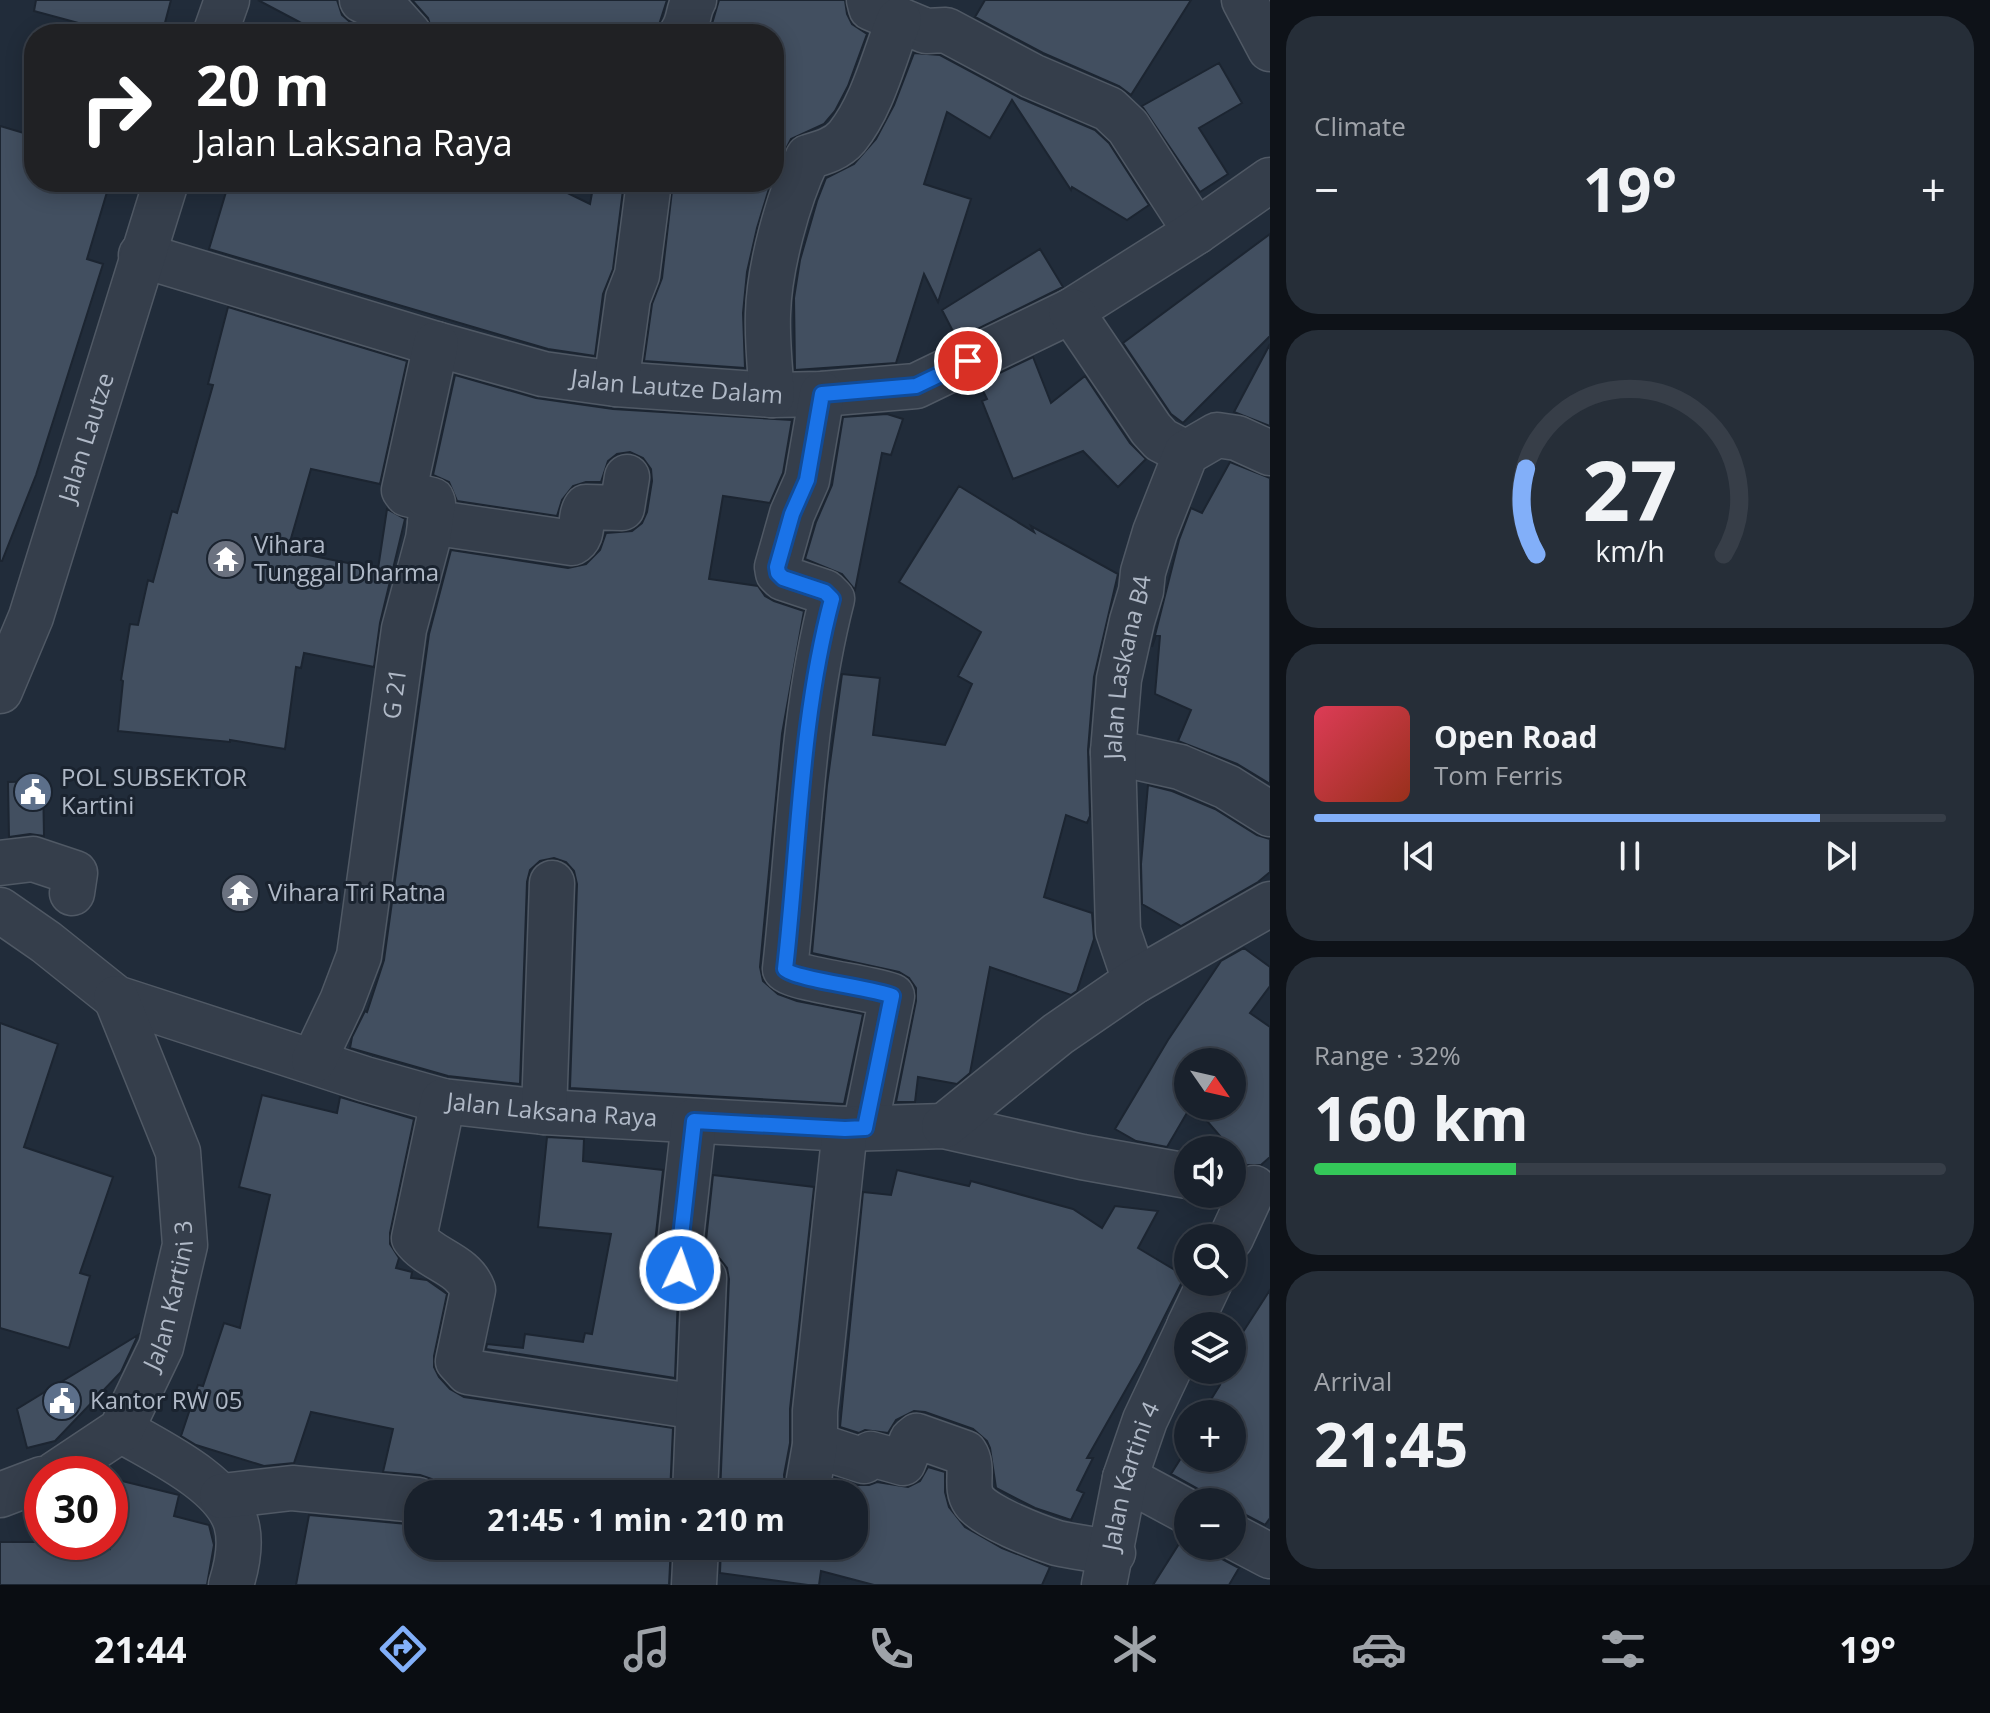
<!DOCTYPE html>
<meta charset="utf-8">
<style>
body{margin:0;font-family:"Open Sans",sans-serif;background:#262e38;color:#f1f3f6;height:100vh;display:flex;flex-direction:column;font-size:30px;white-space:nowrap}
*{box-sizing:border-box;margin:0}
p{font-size:26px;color:#9fa3a9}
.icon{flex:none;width:44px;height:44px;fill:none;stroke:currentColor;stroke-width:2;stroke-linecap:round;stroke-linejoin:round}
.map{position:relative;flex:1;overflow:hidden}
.panel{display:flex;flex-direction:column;gap:16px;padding:16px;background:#0e1218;width:720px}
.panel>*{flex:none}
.top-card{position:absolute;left:24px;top:24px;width:760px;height:168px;border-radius:32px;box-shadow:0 4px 20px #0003,0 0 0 2px #373e48;background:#202124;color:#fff;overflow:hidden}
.needle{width:52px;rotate:124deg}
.controls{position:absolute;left:1174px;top:1048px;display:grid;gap:16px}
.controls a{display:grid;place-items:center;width:72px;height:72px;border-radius:50%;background:#19212c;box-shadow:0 4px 20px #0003,0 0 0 2px #373e48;font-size:40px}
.speed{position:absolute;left:24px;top:1456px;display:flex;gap:16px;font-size:40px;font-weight:700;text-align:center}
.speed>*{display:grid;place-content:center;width:104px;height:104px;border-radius:50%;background:#19212c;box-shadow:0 4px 20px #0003,0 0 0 2px #373e48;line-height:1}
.speed .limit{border:12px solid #d22;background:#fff;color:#111}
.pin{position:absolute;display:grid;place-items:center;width:68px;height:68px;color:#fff;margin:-34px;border:4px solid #fff;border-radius:50%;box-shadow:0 2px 8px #0007}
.me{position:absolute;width:88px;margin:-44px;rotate:3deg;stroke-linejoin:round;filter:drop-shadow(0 0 6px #0008)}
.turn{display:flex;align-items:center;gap:28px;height:168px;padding:0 40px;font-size:36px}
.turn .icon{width:104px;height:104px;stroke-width:2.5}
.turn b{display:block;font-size:56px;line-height:68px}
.big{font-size:60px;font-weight:700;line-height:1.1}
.panel .tile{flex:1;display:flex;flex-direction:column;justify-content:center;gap:12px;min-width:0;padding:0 28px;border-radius:32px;background:#262e38}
.panel .dial{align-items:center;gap:0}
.dial svg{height:208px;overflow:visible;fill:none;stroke:#373e48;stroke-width:7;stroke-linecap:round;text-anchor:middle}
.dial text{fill:#f1f3f6;stroke:none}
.song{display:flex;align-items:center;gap:24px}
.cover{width:96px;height:96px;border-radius:12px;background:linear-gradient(135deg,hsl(350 70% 55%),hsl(10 70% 35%))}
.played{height:8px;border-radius:4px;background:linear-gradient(90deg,#82aff9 80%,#373e48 80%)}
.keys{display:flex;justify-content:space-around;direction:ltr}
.heat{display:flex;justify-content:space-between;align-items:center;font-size:44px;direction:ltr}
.charge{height:12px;border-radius:6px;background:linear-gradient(90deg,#34c759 32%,#373e48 0)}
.trip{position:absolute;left:404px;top:1480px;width:464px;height:80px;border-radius:32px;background:#19212c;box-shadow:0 4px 20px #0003,0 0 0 2px #373e48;font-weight:700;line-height:80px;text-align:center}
.tab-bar{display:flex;height:128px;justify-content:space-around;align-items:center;background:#0a0d12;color:#9fa3a9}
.tab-bar .icon{width:56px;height:56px}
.tab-bar .active{color:#82aff9}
.tab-bar b{font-size:36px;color:#f1f3f6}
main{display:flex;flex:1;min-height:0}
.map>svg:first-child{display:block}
</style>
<main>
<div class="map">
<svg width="1270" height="1585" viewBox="0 0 1270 1585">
<rect width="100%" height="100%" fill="#212c3a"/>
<path fill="#424f60" stroke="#1c2531" stroke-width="2" d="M36,0H171L162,34H119L34,11Z
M258,0H337L342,15L351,23L375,34H322Z
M412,0H667L656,34H433L428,18Z
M719,0H845L847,14L852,24L867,34L848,86L835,111L824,124L791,139L774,173V34H709Z
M985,0H1191L1131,95L1119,86L1043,53L975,17Z
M914,53L940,55L1020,98L1095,130L1109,143L1149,205L1127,220L1072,187L1071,190L1012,100L990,138L947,112L924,184L971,199L938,302L924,274L896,363L795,370L794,298L800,260L817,201L826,178L854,164L876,139L894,105Z
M1219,63L1242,103L1199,128L1228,174L1200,192L1142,106Z
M0,126L34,136V182H110L87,259L103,264L36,475L2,561H0Z
M229,182H406L435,190L438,182H545L590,204L594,182H624L613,269L603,294L595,356L548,349L209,249Z
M673,182H771L757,228L747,272L743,313L745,368L644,361L652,304L662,278Z
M1270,234V336L1183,423L1171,414L1123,343Z
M1040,249L1063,287L957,339L942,310Z
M228,307L407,361L380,484L311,469L290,542L296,543L293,552L378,569L387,509L405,519L380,623L374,667L304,653L301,668L296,667L285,749L230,740V742L118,731L123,681L121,680L130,624L138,625L148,580L153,582L172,511L177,513L213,385L208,384Z
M1270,344V426L1234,412Z
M1033,357L1051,403L1085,376L1130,443L1146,459L1118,487L1083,451L1013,479L982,401L987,399L979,383Z
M455,375L536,398L613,409L792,420L783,473L770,503L723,496L709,579L758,586L765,596L774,601L804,611L782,734L760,967L763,981L778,994L797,1001L863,1014L844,1104L570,1088L577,884L574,871L566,862L554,858L540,861L530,870L527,882L520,1084L448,1076L350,1048L352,1037L365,1011L367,1012L384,960L429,634L451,550L568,568L586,564L600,550L606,533L632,531L642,523L647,512L652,481L651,469L643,458L630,452L617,454L608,461L601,482H586L573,486L562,500L557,516L457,501L449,482L433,475Z
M887,414L903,419L891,455L882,453L855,590L842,574L805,559L816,522L832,485L843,417Z
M1230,462L1270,478V784L1237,764L1178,741L1191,710L1155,694L1160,636L1156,635L1152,647L1179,540L1191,508L1202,513Z
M959,486L1034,532L1031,526L1118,574L1094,677L1088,750L1090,816L1087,823L1066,815L1044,897L1092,913L1094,939L1077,991L1071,995L990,967L970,1073L957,1084L918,1077L915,1102H896L916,1001V988L909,978L899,972L812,953L827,785L842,674L880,678L873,735L945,745L972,684L958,676L981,632L899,582Z
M43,781L44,836L30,834L9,837L8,782Z
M1148,785L1172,791L1215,809L1257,835L1270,839V872L1258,882L1181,926L1142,904L1141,864Z
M1244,948L1270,967V986L1250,1013L1270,1027V1157L1261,1165H1245L1194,1106H1232V1062H1188V1106H1191L1167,1147L1136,1141L1115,1129L1168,1040L1221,961Z
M0,1023L58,1044L24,1147L113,1177L80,1273L90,1276L69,1348L0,1328Z
M262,1095L337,1113L340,1097L414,1119L390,1233V1244L399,1258L396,1268L412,1272L411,1278L427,1280L447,1294L434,1356V1367L439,1377L450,1389L464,1397L673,1428L670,1494H442L432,1479L420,1475L383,1472L393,1429L311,1412L294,1463L264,1466L196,1445L181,1436L198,1385L203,1386L224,1323L240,1328L270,1195L239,1187Z
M547,1137L584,1139L583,1161L663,1170L653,1261L656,1277L662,1288L678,1295L675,1378L486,1349L487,1344L523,1348L525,1334L583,1342L585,1333L592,1334L611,1234L538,1227Z
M897,1170L969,1186L971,1181L1073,1209L1102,1228L1115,1206L1158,1211L1138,1248L1185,1276L1141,1363L1087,1458H1093L1077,1490L1084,1493L1071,1520L1035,1508L996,1488L990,1448L987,1441L973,1429L925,1412L914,1411L896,1420L888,1433L865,1430L859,1433L840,1427L863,1192L891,1195Z
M713,1175L814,1187L790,1409V1443L784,1475L785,1487L790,1494H720L729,1279L727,1268L720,1259L705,1250Z
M1270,1290V1518L1265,1525L1244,1514L1232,1511V1502H1210L1200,1490L1171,1474L1186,1450L1181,1447L1188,1436V1458H1232V1414H1202L1220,1385L1212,1381L1219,1370H1232V1349Z
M138,1335L121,1372L55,1441L27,1448L17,1409Z
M928,1467L945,1472V1492L949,1507L965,1527L1002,1548L1050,1567L1042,1585H874L821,1571L819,1585H808L720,1573L721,1546H854V1494H829L835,1478L857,1485H869L877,1482L908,1487L920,1481Z
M110,1478L179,1495L174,1516L209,1525L214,1545L207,1585H0V1542H79L110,1549Z
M309,1515L418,1525V1546H671L669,1585H296Z
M1184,1536L1188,1537V1546H1210L1220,1558L1239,1568L1229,1585H1153Z"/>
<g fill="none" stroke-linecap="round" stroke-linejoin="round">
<defs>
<g id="minor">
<path d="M362,0L391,14L409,34"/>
<path d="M869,0L871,8L926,31L946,30L1032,76L1109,109L1128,127L1196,232"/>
<path d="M1244,0L1270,49"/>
<path d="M215,34L227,0"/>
<path d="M681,34C690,22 687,12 694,0"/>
<path id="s1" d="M141,255L436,344L543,374L616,384L772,395L822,394L916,386L1071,311L1196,232L1270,180"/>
<path d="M1071,311L1151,429L1161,440L1186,453"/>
<path d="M616,384L628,298L637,275L649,182"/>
<path d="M822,394L807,480L792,514L777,567L778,573L783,578L825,592L832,599C801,719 799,846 785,969C793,979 873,988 892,996L865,1128"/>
<path d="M772,395C770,368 767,341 768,314C769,268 788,198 808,157C822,153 837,149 847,137C873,105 884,57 899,20"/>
<path d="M430,522L572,543C586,536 578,518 586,507L622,508L627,477"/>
<path id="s2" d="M0,691L31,617L166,182"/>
<path d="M1113,752L1180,767L1227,787L1270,814"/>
<path d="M0,863L33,859L75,873L72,893"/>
<path id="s3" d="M0,910L46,942L116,998L365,1079L443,1101L544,1112L845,1129L944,1126L1082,1157L1188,1176"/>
<path id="s4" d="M1135,981L1118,931L1113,752L1119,679L1132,621L1141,591L1143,572L1155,532L1186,453L1217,435L1237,438L1270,453"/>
<path id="s5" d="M314,1060L342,1001L359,956L404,629L428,539L433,503L432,500L407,494L404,490L436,344"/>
<path d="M443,1101L414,1238C430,1260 463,1263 473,1290L458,1361L468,1372L698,1407"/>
<path d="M544,1112L552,883"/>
<path d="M694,1121L678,1263L680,1270L699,1274L704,1278L695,1494"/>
<path d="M944,1126L1058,1034L1135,981L1270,904"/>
<path d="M1231,1238L1254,1188"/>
<path d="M1189,1326L1210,1282"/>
<path d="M121,1430C156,1451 224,1482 236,1523C242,1543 237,1566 231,1585"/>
<path d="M815,1445L864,1461L871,1454L903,1463L912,1440L917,1436L965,1453C975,1468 964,1487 974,1501C985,1517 1038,1537 1057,1543C1075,1547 1094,1549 1113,1553"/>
<path id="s6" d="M55,1474L121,1430L161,1347L185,1245L178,1152L116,998"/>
<path d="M1125,1478L1188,1512"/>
<path d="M809,1479L815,1445V1411L845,1129"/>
<path d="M0,1495L42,1479"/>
<path d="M222,1496L292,1488L418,1500"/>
<path d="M1232,1536L1270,1556"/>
<path d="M694,1585L696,1546"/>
<path id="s7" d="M1104,1585L1125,1478L1145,1420L1188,1329"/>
</g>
</defs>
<use href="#minor" stroke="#505965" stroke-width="47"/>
<use href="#minor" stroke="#353e4b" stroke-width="44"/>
</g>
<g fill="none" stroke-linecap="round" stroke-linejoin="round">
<defs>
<path id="route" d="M680,1270L678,1263L694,1121L845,1129L865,1128L892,996C873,988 793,979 785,969C799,847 800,719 832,599L825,592L783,578L778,573L777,567L792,514L807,480L822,394L916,386L968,361"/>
</defs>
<use href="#route" stroke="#114b97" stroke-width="20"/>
<use href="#route" stroke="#1a73e8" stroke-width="14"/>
</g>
<defs>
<symbol id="temple-disc" viewBox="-11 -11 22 22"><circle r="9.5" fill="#6b7280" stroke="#1a232f"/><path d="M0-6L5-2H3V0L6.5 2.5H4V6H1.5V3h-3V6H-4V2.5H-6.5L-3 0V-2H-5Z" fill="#fff"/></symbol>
<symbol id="civic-disc" viewBox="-11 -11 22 22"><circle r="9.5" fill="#5c6f8a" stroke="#1a232f"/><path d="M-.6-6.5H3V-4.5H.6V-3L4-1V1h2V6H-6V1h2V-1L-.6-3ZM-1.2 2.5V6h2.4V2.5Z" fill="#fff"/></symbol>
</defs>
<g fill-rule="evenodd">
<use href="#temple-disc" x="204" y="537" width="44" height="44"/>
<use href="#civic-disc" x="11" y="770" width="44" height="44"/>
<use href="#temple-disc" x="218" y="871" width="44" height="44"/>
<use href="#civic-disc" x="40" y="1379" width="44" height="44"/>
</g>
<g text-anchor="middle" stroke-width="6" stroke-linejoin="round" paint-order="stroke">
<g font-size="24" fill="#b0b9c7" stroke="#1a232f">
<text dy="8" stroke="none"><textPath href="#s1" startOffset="554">Jalan Lautze Dalam</textPath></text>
<text dy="8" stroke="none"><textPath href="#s2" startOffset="268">Jalan Lautze</textPath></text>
<text dy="8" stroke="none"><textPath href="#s4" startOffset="318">Jalan Laskana B4</textPath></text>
<text dy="8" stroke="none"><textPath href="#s5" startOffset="378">G 21</textPath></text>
<text dy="8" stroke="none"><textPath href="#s3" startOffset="598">Jalan Laksana Raya</textPath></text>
<text dy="8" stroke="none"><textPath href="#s6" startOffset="224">Jalan Kartini 3</textPath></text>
<text dy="8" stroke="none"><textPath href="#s7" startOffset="112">Jalan Kartini 4</textPath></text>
</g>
<g font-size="24" fill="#b0b9c7" stroke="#1a232f" text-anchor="start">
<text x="254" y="553">Vihara<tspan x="254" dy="28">Tunggal Dharma</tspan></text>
<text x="61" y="786">POL SUBSEKTOR<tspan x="61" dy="28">Kartini</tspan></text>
<text x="268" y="901">Vihara Tri Ratna</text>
<text x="90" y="1409">Kantor RW 05</text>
</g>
</g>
</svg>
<div class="controls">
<a><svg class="needle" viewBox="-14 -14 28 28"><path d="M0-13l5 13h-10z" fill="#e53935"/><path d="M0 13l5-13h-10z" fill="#9fa3a9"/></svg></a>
<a><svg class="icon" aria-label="sound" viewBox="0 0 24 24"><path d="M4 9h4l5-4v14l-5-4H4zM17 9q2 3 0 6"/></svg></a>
<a><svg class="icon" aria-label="search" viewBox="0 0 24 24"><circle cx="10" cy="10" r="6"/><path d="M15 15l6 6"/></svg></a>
<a><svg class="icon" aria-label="layers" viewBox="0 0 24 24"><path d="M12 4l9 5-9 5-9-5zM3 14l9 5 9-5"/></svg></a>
<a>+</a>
<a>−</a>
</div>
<div class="speed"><div class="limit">30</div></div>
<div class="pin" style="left:968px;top:361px;background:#d93025"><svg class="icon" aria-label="arrive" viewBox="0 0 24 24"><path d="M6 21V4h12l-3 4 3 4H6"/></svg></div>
<svg class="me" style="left:680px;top:1270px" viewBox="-20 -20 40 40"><circle r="17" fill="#1a73e8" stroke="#fff" stroke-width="3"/><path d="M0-11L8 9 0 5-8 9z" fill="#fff"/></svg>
<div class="trip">21:45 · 1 min · 210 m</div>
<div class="top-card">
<div class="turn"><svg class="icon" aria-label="right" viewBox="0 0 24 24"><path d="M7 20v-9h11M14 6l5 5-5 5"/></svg><div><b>20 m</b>Jalan Laksana Raya</div></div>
</div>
</div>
<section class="panel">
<div class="tile"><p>Climate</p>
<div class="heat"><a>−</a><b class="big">19°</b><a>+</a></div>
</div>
<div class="tile dial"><svg viewBox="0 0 100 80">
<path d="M14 69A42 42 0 1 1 86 69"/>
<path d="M14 69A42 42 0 0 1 10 36" stroke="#82aff9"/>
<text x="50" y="56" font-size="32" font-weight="700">27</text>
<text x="50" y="72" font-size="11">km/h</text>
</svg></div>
<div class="tile">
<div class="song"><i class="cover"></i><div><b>Open Road</b><p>Tom Ferris</p></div></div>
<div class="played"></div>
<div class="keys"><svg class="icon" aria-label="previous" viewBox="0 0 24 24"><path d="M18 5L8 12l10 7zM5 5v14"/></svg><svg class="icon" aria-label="pause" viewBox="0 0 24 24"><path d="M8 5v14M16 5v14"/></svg><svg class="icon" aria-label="next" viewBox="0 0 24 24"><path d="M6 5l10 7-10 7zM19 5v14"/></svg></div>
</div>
<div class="tile"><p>Range · 32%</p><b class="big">160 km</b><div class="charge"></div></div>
<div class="tile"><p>Arrival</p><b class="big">21:45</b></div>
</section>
</main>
<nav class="tab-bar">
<b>21:44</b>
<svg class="icon active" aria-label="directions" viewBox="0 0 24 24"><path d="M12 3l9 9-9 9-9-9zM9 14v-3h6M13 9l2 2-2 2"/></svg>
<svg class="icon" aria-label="music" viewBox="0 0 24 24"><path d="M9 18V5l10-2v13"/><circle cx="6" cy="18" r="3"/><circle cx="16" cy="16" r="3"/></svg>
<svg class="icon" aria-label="phone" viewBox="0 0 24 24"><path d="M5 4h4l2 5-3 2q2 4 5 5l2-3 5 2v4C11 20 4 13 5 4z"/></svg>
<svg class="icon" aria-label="climate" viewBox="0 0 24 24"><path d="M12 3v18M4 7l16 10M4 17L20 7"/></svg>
<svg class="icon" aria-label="car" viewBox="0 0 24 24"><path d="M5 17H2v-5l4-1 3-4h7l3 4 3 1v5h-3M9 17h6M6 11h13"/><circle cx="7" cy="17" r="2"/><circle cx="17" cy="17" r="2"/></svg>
<svg class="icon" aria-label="filters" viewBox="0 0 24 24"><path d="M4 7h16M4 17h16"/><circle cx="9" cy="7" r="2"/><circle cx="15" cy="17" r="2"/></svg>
<b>19°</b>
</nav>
